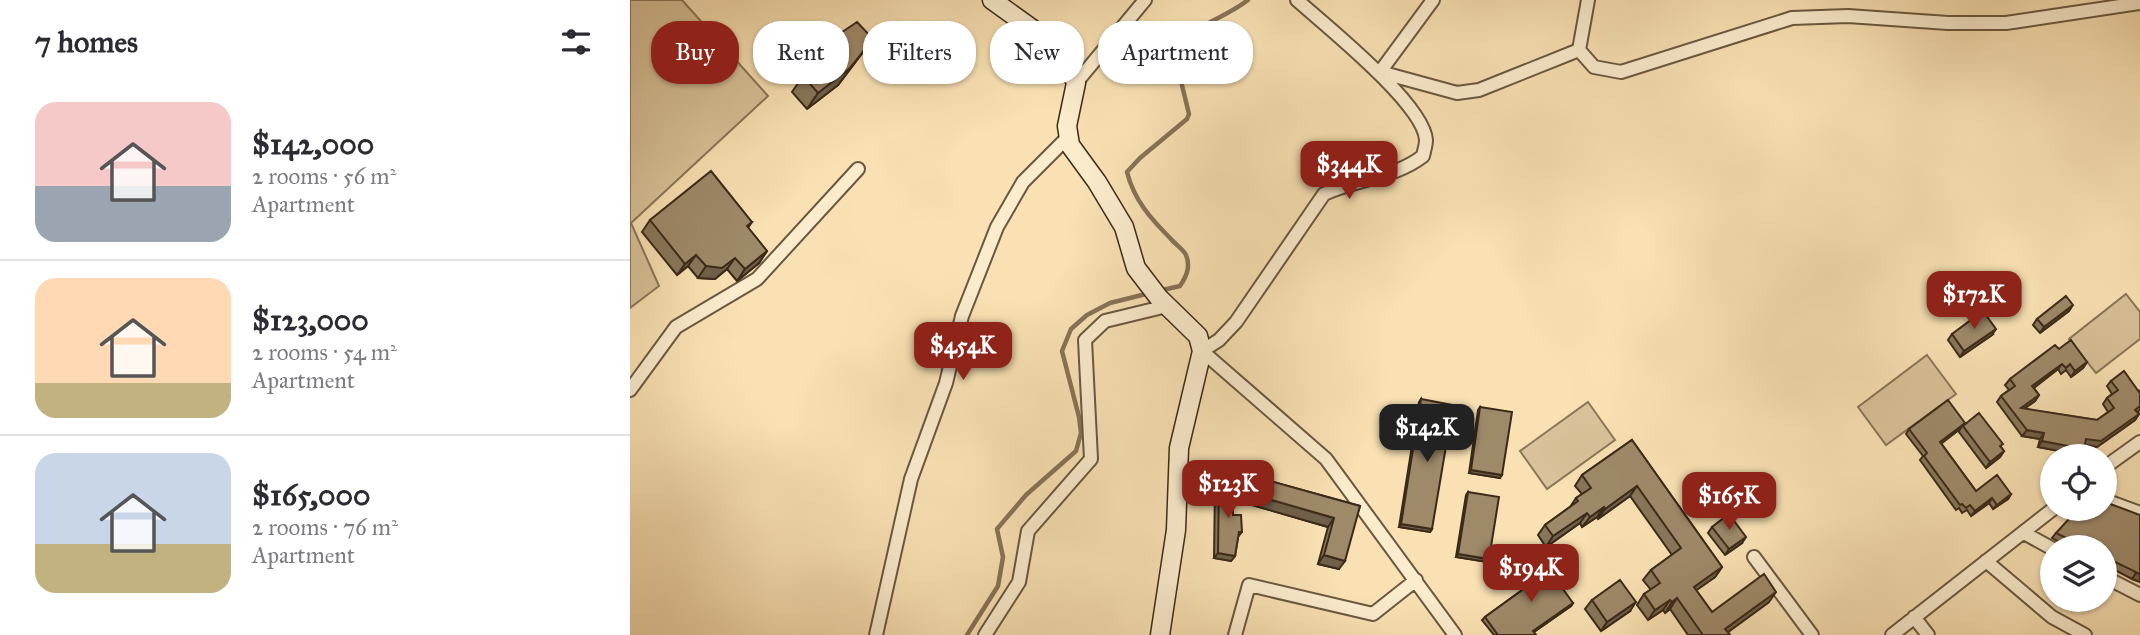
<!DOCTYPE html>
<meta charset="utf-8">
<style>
:root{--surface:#fff;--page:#f2f2f3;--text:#2b2b33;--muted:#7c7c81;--line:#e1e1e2;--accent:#8f2418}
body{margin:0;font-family:"IM FELL Great Primer",serif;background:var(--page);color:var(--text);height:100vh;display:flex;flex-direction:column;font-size:26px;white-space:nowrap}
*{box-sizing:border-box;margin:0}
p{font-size:23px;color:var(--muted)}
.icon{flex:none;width:38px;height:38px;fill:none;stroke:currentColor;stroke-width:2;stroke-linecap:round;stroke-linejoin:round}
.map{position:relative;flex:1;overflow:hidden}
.details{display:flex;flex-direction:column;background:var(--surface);width:630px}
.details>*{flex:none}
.banner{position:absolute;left:21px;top:21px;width:665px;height:63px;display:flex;gap:14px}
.buttons{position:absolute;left:1410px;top:444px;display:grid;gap:14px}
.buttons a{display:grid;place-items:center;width:77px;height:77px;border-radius:50%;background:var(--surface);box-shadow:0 2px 5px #0004;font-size:35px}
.price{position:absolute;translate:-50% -60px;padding:0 16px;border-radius:14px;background:var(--accent);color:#fff;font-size:23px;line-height:46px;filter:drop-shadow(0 2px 4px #0008)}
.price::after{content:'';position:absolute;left:50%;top:42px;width:21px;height:16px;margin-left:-10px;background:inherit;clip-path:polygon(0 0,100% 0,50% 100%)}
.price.selected{background:#222;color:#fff}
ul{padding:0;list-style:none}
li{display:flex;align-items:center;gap:21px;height:175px;padding:0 35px}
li+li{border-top:2px solid var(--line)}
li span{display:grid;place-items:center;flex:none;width:196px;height:140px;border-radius:21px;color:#555}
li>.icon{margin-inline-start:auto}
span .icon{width:84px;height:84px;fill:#fffc;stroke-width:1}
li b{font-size:30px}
h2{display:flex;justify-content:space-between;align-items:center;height:84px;padding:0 35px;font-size:30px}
.chip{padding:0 24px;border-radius:28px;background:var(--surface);box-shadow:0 2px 5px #0004;font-size:24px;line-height:63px}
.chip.selected{background:var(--accent);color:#fff}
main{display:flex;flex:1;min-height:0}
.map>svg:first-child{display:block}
.garden{fill:#d9c299;stroke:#8a7659;stroke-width:2}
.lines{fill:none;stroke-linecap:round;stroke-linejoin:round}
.stream{stroke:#867356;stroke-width:4.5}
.minor-casing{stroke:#6a5840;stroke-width:16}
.secondary-casing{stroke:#3b2a19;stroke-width:21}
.minor{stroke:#fbecce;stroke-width:12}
.secondary{stroke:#fbecce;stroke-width:18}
.wall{fill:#88765a;stroke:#3b2a19;stroke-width:2}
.shaded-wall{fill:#6f604a;stroke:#3b2a19;stroke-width:2}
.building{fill:#9e8969;stroke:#3b2a19;stroke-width:2}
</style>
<main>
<section class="details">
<h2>7 homes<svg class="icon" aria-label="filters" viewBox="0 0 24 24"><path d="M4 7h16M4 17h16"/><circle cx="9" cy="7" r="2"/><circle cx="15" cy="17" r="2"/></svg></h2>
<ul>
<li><span style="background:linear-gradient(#f6c9c9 60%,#9aa5b1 0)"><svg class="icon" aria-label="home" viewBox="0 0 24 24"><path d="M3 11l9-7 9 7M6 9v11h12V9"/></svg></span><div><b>$142,000</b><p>2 rooms · 56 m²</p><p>Apartment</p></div></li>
<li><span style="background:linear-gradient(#ffd9b3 75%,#c2b280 0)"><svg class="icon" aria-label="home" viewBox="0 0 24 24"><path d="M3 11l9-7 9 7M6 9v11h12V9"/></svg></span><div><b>$123,000</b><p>2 rooms · 54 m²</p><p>Apartment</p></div></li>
<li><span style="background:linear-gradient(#c9d6e8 65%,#c2b280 0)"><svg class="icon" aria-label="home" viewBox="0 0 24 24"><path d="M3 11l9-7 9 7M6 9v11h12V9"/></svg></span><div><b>$165,000</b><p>2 rooms · 76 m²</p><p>Apartment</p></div></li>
</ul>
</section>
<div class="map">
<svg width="1510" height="635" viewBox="0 0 1510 635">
<rect width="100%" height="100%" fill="#f9e1b3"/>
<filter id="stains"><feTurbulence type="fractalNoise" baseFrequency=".00286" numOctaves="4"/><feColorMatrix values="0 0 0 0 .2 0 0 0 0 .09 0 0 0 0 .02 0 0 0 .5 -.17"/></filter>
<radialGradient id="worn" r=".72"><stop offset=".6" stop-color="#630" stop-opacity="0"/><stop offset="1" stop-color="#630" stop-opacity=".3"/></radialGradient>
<!-- garden -->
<path class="garden" d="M 0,0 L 52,0 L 138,96 L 1,223 L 29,286 L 0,308 Z
M 1496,294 L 1510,312 L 1510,339 L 1466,373 L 1439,339 Z
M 1297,355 L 1326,394 L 1256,445 L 1228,407 Z
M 958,402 L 985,440 L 917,489 L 890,451 Z"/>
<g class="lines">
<!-- stream -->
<path class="stream" d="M 528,291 L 550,286 C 556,277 561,267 556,255 C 554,250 545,244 541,239 C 521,219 504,200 497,172 L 510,158 L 557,119 L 559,114 L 550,77 L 541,57 L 543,47 C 564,26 595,18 618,0
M 337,635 L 368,586 L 373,557 L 367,529 L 396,495 L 446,451 L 451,433 L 449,417 L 432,351 L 441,329 L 457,315 L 480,303 L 520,293"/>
<defs>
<path id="minor" d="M 667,0 C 695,25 794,104 796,140 C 796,145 794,151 793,156 C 765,178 726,179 694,194 L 606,322 L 589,340 L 572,351 L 696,459 L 825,635
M 949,50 L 964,67 L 991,72 L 1162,18 L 1218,16 L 1318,23 L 1376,23 L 1510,3
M 949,50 L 958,0
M 750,72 L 827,93 L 849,90 L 949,50
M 750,72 L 803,0
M 446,83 L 515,0
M 0,390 L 46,327 L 127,279 L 228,169
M 1475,467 L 1510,442
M 1475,500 L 1510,513
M 1394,533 L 1423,549
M 1124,557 L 1182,635
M 1356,561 L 1422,617 L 1455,635
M 1475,577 L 1510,595
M 1284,617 L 1298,635
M 246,635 L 281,479 L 316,383 L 332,316 L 367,227 L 393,182 L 439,136
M 355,635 L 389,582 L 398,531 L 461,459 L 455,340 L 475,321 L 537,306
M 605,635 L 619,585 L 743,614 L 786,580
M 1262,635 L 1423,509"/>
<path id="secondary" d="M 362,0 L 415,38 L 440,69 L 446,83 L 437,126 L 440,145 L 467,182 L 494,227 L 506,268 L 529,298 L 568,336 L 572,351 L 549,448 L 546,530 L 530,635"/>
</defs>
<!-- minor casing -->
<use href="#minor" class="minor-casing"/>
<!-- secondary casing -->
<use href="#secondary" class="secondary-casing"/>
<!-- minor -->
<use href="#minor" class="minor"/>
<!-- secondary -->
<use href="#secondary" class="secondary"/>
</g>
<!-- wall -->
<path class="wall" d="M 243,39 L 208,85 L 177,109 L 162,92 L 196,43 Z
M 20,220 L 122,222 L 118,228 L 137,251 L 129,263 L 107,281 L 97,269 L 85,279 L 68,278 L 58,266 L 47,275 L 12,232 Z
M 1439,311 L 1410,333 L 1403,325 L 1407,319 Z
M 1322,334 L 1362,335 L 1330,357 L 1318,340 Z
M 1429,349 L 1457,362 L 1453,368 L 1441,377 L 1436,370 L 1431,374 L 1428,369 L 1404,388 L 1409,395 L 1405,401 L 1394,409 L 1467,420 L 1478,412 L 1473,404 L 1477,398 L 1482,394 L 1477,386 L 1481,381 L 1510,391 L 1510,410 L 1507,412 L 1509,414 L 1505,420 L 1467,447 L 1455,445 L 1450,455 L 1408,447 L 1410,439 L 1392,436 L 1367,402 L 1371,396 L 1379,390 L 1375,385 L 1380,379 Z
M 791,399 L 802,529 L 800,532 L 769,527 L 789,402 Z
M 850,407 L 870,478 L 839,473 L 848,410 Z
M 1335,423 L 1371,447 L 1374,451 L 1370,457 L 1356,468 L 1329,432 L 1330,429 L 1311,443 L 1346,491 L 1381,494 L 1378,499 L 1363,509 L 1359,503 L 1341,516 L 1337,510 L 1332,513 L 1329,508 L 1326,510 L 1290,460 L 1293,456 L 1276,434 L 1279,429 Z
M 1002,440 L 1092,567 L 1085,577 L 1066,590 L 1082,612 L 1139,602 L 1098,632 L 1100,635 L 1058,635 L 1040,609 L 1035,613 L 1033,610 L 1018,620 L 1007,605 L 1014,594 L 1021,590 L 1013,580 L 1021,570 L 1042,555 L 1000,496 L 968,519 L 967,517 L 952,527 L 950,523 L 916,547 L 908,535 L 915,525 L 940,507 L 946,498 L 952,494 L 945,486 L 952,475 Z
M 589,479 L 603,515 L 612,532 L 608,537 L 605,556 L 601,561 L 584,558 L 585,484 Z
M 633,479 L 730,506 L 709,569 L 688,564 L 698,527 L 622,505 L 627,487 Z
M 838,492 L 859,559 L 857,562 L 826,557 L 836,495 Z
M 1475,509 L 1510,582 L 1502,579 L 1475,565 L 1475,548 L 1440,548 L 1422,538 L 1426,533 Z
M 1082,527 L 1112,543 L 1095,555 L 1078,533 Z
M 887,578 L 943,603 L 941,606 L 904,632 L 906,635 L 864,635 L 852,620 L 855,617 L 892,590 L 885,581 Z
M 962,600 L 1000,611 L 971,631 L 955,609 Z"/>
<!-- shaded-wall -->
<path class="shaded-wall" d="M 243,39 L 208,85 L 177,109 L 188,93 Z
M 137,251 L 129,263 L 107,281 L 115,269 Z
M 66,255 L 58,266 L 47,275 L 55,264 Z
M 105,258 L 97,269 L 85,279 L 68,278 L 76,266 Z
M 1443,305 L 1439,311 L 1410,333 L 1414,327 Z
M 1366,329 L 1362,335 L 1330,357 L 1334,351 Z
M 1457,362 L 1453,368 L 1441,377 L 1445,371 Z
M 1432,364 L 1428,369 L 1398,392 L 1402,386 Z
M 1409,395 L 1405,401 L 1386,414 L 1391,408 Z
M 1509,414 L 1505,420 L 1467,447 L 1452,444 L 1456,439 Z
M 1335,423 L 1330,429 L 1307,447 L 1310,442 Z
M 1397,430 L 1414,433 L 1410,439 L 1392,436 Z
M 1412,441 L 1454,449 L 1450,455 L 1408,447 Z
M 1374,451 L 1370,457 L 1356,468 L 1360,462 Z
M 841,470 L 872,475 L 870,478 L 839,473 Z
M 1007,486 L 1000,496 L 968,519 L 975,509 Z
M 1381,494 L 1378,499 L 1363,509 L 1367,505 Z
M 628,496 L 704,518 L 698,527 L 622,505 Z
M 1362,498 L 1359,503 L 1341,516 L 1345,511 Z
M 974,507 L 967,517 L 952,527 L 960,517 Z
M 957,513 L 950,523 L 916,547 L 923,536 Z
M 771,524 L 802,529 L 800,532 L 769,527 Z
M 1116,537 L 1112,543 L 1095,555 L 1099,549 Z
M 588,553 L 605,556 L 601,561 L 584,558 Z
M 828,554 L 859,559 L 857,562 L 826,557 Z
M 694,555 L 715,561 L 709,569 L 688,564 Z
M 1092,567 L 1085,577 L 1057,597 L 1064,587 Z
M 1506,573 L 1510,574 L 1510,582 L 1502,579 Z
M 1146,592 L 1139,602 L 1094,635 L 1095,629 Z
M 1047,598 L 1040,609 L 1035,613 L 1042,602 Z
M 1040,600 L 1033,610 L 1018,620 L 1025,610 Z
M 1006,602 L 1000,611 L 971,631 L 977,622 Z
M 943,603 L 941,606 L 901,634 L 903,631 Z"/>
<!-- building -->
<path class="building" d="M 227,22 L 243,39 L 219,69 L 188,93 L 173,76 L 196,43 Z
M 81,171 L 122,222 L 117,226 L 137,251 L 115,269 L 105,258 L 92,268 L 76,266 L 66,255 L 55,264 L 20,220 Z
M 1436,296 L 1443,305 L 1414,327 L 1407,319 Z
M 1353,311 L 1366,329 L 1334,351 L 1322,334 Z
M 1441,340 L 1457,362 L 1445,371 L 1440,364 L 1436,368 L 1432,364 L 1402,386 L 1409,395 L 1391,408 L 1467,420 L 1484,408 L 1477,398 L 1488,390 L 1481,381 L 1494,371 L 1509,392 L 1510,391 L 1510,406 L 1505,410 L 1509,414 L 1471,441 L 1456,439 L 1454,449 L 1412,441 L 1414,433 L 1397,430 L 1371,396 L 1385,386 L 1380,379 L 1425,345 L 1429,349 Z
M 791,399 L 823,405 L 802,529 L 771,524 Z
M 1318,400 L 1335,423 L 1310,442 L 1346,491 L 1367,475 L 1381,494 L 1367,505 L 1362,498 L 1345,511 L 1340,505 L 1336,508 L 1332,504 L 1330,505 L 1294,456 L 1297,453 L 1279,429 Z
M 850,407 L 882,412 L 872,475 L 841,470 Z
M 1349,413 L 1373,444 L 1370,446 L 1374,451 L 1360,462 L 1333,426 Z
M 1002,440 L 1092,567 L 1064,587 L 1082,612 L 1134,574 L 1146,592 L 1095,629 L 1100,635 L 1073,635 L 1047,598 L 1042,602 L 1040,600 L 1025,610 L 1014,594 L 1030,583 L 1021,570 L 1051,548 L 1007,486 L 975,509 L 974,507 L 960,517 L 957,513 L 923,536 L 915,525 L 948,501 L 946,498 L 961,488 L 952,475 Z
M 589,479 L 603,479 L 603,515 L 611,515 L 612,532 L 609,532 L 605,556 L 588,553 Z
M 633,479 L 730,506 L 715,561 L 694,555 L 704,518 L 628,496 Z
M 838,492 L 869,497 L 859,559 L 828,554 Z
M 1475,502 L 1510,515 L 1510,574 L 1475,557 L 1475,548 L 1456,548 L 1426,533 L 1448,509 L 1475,509 Z
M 1099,514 L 1116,537 L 1099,549 L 1082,527 Z
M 912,560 L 943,603 L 903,631 L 906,635 L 868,635 L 855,617 L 895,588 L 887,578 Z
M 990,580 L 1006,602 L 977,622 L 962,600 Z"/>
<rect width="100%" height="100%" filter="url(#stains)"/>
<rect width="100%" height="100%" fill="url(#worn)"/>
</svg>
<div class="buttons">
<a><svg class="icon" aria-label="locate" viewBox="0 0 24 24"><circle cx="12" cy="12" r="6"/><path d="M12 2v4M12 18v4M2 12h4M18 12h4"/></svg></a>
<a><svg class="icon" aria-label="layers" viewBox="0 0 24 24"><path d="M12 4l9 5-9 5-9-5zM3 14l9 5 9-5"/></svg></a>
</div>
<b class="price" style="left:719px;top:201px">$344K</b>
<b class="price" style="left:1344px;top:331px">$172K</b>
<b class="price" style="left:333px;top:382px">$454K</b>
<b class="price selected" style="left:797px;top:464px">$142K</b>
<b class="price" style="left:598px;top:520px">$123K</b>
<b class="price" style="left:1099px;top:532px">$165K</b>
<b class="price" style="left:901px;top:604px">$194K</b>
<div class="banner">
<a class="chip selected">Buy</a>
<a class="chip">Rent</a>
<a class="chip">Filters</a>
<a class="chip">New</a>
<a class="chip">Apartment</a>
</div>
</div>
</main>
